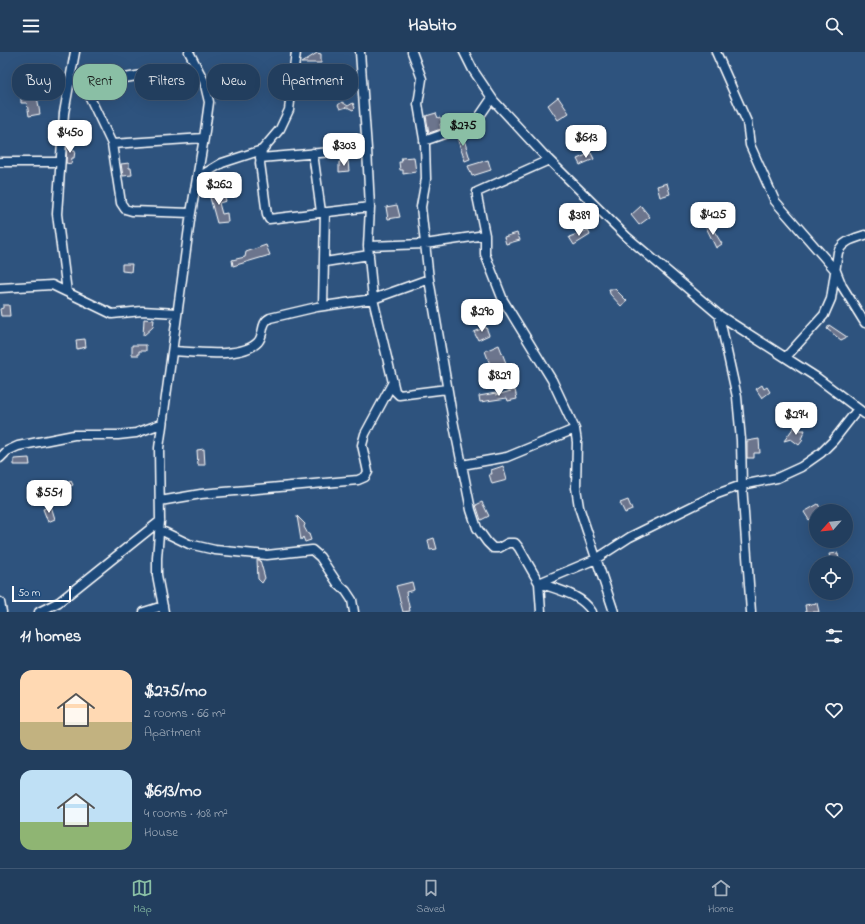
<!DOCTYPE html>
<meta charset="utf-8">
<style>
:root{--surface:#223e5e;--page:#2a4564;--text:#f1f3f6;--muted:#a2aebc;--line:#3f5773;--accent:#8abfa5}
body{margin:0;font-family:"Indie Flower",sans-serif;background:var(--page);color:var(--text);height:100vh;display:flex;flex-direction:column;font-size:15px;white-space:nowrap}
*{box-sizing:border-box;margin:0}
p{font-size:13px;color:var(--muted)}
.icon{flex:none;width:22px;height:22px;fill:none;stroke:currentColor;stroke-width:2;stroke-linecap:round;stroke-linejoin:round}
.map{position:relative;height:560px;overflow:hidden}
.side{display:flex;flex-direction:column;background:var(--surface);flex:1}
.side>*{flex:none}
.banner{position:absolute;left:12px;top:12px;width:400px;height:36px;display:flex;gap:8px}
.needle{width:26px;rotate:243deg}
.tools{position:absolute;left:809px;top:452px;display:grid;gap:8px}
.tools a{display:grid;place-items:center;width:44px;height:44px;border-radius:50%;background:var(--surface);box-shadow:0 4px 16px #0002,0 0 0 1px var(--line);font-size:20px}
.scale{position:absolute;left:12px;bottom:10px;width:59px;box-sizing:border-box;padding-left:4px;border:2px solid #fff;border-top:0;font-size:11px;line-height:14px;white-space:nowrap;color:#fff;-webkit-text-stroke:3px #1f4a7a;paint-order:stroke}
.price{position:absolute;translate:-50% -34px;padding:0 9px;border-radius:8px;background:#fff;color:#222;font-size:13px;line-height:26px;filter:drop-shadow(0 1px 2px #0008)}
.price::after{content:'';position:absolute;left:50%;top:24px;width:12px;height:9px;margin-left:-6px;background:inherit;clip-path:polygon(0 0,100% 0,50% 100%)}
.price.selected{background:var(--accent);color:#111}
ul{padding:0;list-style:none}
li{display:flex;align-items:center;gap:12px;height:100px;padding:0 20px}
li span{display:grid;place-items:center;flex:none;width:112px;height:80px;border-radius:12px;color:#555}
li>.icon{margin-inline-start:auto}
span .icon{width:48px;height:48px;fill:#fffc;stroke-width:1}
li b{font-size:17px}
h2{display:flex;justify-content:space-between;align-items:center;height:48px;padding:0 20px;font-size:17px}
.pill{padding:0 14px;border-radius:16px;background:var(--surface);box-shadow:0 4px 16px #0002,0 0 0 1px var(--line);font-size:14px;line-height:36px}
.pill.selected{background:var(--accent);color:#111}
header{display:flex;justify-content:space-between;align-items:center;height:52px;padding:0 20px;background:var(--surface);font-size:18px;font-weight:800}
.dock{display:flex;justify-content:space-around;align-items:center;height:56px;border-top:1px solid var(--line);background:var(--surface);font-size:11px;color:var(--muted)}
.dock a{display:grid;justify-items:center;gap:2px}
.dock .selected{color:var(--accent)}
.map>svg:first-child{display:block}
.building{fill:#6c758d;stroke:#fff}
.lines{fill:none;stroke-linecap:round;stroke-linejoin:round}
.minor-casing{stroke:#fff;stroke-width:11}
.minor{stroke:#1f4a7a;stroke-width:8}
</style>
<header><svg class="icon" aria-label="menu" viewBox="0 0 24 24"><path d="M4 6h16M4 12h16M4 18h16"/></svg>Habito<svg class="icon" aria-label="search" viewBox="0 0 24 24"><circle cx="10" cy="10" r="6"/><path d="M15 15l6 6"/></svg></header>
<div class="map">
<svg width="865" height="560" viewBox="0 0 865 560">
<rect width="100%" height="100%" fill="#2e537e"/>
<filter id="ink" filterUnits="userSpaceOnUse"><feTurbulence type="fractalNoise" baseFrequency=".025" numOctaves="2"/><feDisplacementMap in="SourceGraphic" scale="8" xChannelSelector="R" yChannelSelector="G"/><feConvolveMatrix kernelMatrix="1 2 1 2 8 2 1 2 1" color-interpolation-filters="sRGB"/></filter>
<g filter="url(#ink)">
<!-- building -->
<path class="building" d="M 317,1 L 321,2 L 321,11 L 301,11 Z
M 158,35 L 175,36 L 174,45 L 158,45 Z
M 37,44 L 40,62 L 29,64 L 27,51 L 21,51 L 21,46 Z
M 558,45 L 569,61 L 558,68 L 548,53 Z
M 342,50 L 348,54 L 353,51 L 355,56 L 353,58 L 347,55 L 340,57 L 338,53 Z
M 436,61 L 438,66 L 440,65 L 442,71 L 440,72 L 441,77 L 429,81 L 426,64 Z
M 462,81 L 470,107 L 465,109 L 458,89 L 459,82 Z
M 67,93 L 72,93 L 72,99 L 75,99 L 74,106 L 72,106 L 71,112 L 66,111 Z
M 591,101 L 594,107 L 580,113 L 577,107 Z
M 414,105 L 416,120 L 403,122 L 403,118 L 400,118 L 399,110 L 402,110 L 401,106 Z
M 488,108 L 491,118 L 472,124 L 468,114 Z
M 348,109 L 349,119 L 339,120 L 339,110 Z
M 129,111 L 129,116 L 131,116 L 132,123 L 123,124 L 121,112 Z
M 667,131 L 670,142 L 660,145 L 657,134 Z
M 223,138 L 226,149 L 219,151 L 222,162 L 227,161 L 228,170 L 217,171 L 209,142 Z
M 397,153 L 400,165 L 388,167 L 386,155 Z
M 641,154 L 650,165 L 639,173 L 631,163 Z
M 709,171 L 722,192 L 716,196 L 705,173 Z
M 588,178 L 590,183 L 574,193 L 569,185 Z
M 517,181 L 520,188 L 506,192 L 504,185 Z
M 266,193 L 270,203 L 233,214 L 232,208 L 245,205 L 246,200 Z
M 122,212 L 132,212 L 131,220 L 122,219 Z
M 609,237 L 615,237 L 627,249 L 621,254 L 610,242 Z
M 3,253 L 9,253 L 10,264 L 1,264 L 0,257 L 3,256 Z
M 144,267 L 154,268 L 153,275 L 143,284 Z
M 829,273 L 847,285 L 841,288 L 827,277 Z
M 486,275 L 489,283 L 478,288 L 474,280 Z
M 85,287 L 86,295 L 77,297 L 76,288 Z
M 132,293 L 146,293 L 146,299 L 139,299 L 139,303 L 132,303 Z
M 499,293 L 506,311 L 499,314 L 504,329 L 497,331 L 485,299 Z
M 762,333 L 764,337 L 767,335 L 770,340 L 762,346 L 756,337 Z
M 515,338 L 517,347 L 508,349 L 507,346 L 480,350 L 479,344 L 496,341 L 496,343 Z
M 794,375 L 799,378 L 805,378 L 801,387 L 803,388 L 799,393 L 791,387 L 784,389 Z
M 759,387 L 760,401 L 754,401 L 754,406 L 747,406 L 747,389 Z
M 204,397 L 205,413 L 198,413 L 197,398 Z
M 29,406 L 30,413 L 14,413 L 14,407 Z
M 503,414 L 507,428 L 492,432 L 489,422 L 492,422 L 491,418 Z
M 71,429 L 73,433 L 56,442 L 53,437 Z
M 628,448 L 632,458 L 625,461 L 620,451 Z
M 482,450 L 489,464 L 481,468 L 476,453 Z
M 818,452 L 822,459 L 816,459 L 816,473 L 812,466 L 809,468 L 804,460 Z
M 51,454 L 55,467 L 48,470 L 43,457 Z
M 297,464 L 305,472 L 304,475 L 308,482 L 309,482 L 311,488 L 305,490 L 303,485 L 301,488 Z
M 434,486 L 437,497 L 430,498 L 428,488 Z
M 838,501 L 839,510 L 831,511 L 829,502 Z
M 257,508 L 260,508 L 265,526 L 262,531 L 258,527 Z
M 412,530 L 414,538 L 406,540 L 410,559 L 403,560 L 396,534 Z
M 817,551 L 819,560 L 806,560 L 805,553 Z"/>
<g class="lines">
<defs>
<path id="minor" d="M 360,0 L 367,97 L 370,155 L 368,194 L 373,247 L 395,339 L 399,343 L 447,337
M 412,0 L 422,27 L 418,52 L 425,93 L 426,127 L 421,155 L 429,227 L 452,363 L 471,458 L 477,476 L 487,490 L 493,496 L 499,496 L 508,491 L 515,491 L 519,496 L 539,531 L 541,560
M 464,0 L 473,18 L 494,49 L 543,102 L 627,185 L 719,263 L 816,325 L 865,362
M 716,0 L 747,70 L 750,93 L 775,149 L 836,219 L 842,234 L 865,271
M 70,29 L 108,29 L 159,20 L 198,17
M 82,29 L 112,92 L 121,151 L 125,157 L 132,159 L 191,161
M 424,89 L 472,72 L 477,68 L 492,46
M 112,92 L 204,86
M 262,98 L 260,111 L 267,163 L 269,167 L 370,155
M 313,101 L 321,160
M 260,106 L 367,97
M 549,108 L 477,140 L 477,144 L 485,183 L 485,202 L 503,248 L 552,328 L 575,377 L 577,390 L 576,436 L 579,455 L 614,560
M 0,110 L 60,110
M 197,126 L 222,111 L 262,98 L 280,77 L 289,58 L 296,0
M 368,194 L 425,192 L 485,183
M 325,210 L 369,203
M 0,236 L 52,233 L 112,262 L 142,259 L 177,261
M 67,240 L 57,162 L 64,61 L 75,0
M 323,254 L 325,160
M 719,263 L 737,345 L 741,388 L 742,433 L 751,560
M 173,299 C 194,300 242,307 258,290 C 265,282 260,271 270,266 L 317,255 L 373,247 L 429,227
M 786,305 L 824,263 L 831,247 L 838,200 C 843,189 853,187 865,183
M 0,406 L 7,399 L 18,394 L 74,383 L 118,383 L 136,381 L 161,372
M 462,413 L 507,405 L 575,377
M 160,449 L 201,442 L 358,428 L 365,425 L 368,420 L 362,393 L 365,382 L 393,330
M 160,478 L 189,492 L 215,498 L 267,503 L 312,498 L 320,505 L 338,532 L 346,539 L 352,548 L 354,560
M 539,531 L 596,507 L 630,485 L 717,442 L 742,433 L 777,426 L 801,415 L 821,401 L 833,389 L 858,357
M 539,531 C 558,538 581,542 592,560
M 0,550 L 2,560
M 39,560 L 59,550 L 160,469
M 144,560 L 163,554
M 164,560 L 157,523 L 157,506 L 160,469 L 159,396 L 191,161 L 204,86 L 209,50 L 204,29 L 189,0"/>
</defs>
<!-- minor casing -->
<use href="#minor" class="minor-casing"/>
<!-- minor -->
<use href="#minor" class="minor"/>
</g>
</g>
</svg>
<div class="tools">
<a><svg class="needle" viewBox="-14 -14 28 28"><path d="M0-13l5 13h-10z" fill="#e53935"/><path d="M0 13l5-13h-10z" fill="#a2aebc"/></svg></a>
<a><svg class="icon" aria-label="locate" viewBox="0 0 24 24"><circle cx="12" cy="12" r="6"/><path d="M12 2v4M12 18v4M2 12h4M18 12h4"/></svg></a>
</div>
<div class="scale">50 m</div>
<b class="price selected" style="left:463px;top:95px">$275</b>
<b class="price" style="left:70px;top:102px">$450</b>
<b class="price" style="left:586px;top:107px">$613</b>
<b class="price" style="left:344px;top:115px">$303</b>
<b class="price" style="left:219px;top:154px">$262</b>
<b class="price" style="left:713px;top:184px">$425</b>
<b class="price" style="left:579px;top:185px">$389</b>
<b class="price" style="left:482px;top:281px">$290</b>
<b class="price" style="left:499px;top:345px">$829</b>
<b class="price" style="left:796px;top:384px">$294</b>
<b class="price" style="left:49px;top:462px">$551</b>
<div class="banner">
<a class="pill">Buy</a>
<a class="pill selected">Rent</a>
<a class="pill">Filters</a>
<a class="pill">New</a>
<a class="pill">Apartment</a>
</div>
</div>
<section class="side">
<h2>11 homes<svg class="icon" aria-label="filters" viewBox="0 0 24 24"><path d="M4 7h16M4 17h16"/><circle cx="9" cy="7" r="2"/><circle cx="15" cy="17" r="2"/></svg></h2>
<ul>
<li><span style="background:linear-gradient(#ffd9b3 65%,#c2b280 0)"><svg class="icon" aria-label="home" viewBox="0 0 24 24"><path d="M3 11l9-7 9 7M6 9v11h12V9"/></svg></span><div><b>$275/mo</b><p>2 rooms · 66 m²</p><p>Apartment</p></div><svg class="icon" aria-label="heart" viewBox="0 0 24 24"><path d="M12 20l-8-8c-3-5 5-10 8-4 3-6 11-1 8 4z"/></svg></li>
<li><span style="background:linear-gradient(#bfe0f5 65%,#8fb573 0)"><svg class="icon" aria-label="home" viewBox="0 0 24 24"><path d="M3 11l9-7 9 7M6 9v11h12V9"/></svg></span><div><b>$613/mo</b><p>4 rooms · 108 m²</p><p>House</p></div><svg class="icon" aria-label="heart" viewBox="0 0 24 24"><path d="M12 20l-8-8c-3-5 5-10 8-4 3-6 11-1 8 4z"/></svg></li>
</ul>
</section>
<nav class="dock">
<a class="selected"><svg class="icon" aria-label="map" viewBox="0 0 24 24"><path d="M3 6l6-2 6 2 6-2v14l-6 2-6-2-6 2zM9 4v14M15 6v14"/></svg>Map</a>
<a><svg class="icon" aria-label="saved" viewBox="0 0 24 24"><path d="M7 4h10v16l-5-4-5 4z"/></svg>Saved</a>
<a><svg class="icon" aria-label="home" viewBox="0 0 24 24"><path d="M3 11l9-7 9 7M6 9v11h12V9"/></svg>Home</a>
</nav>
